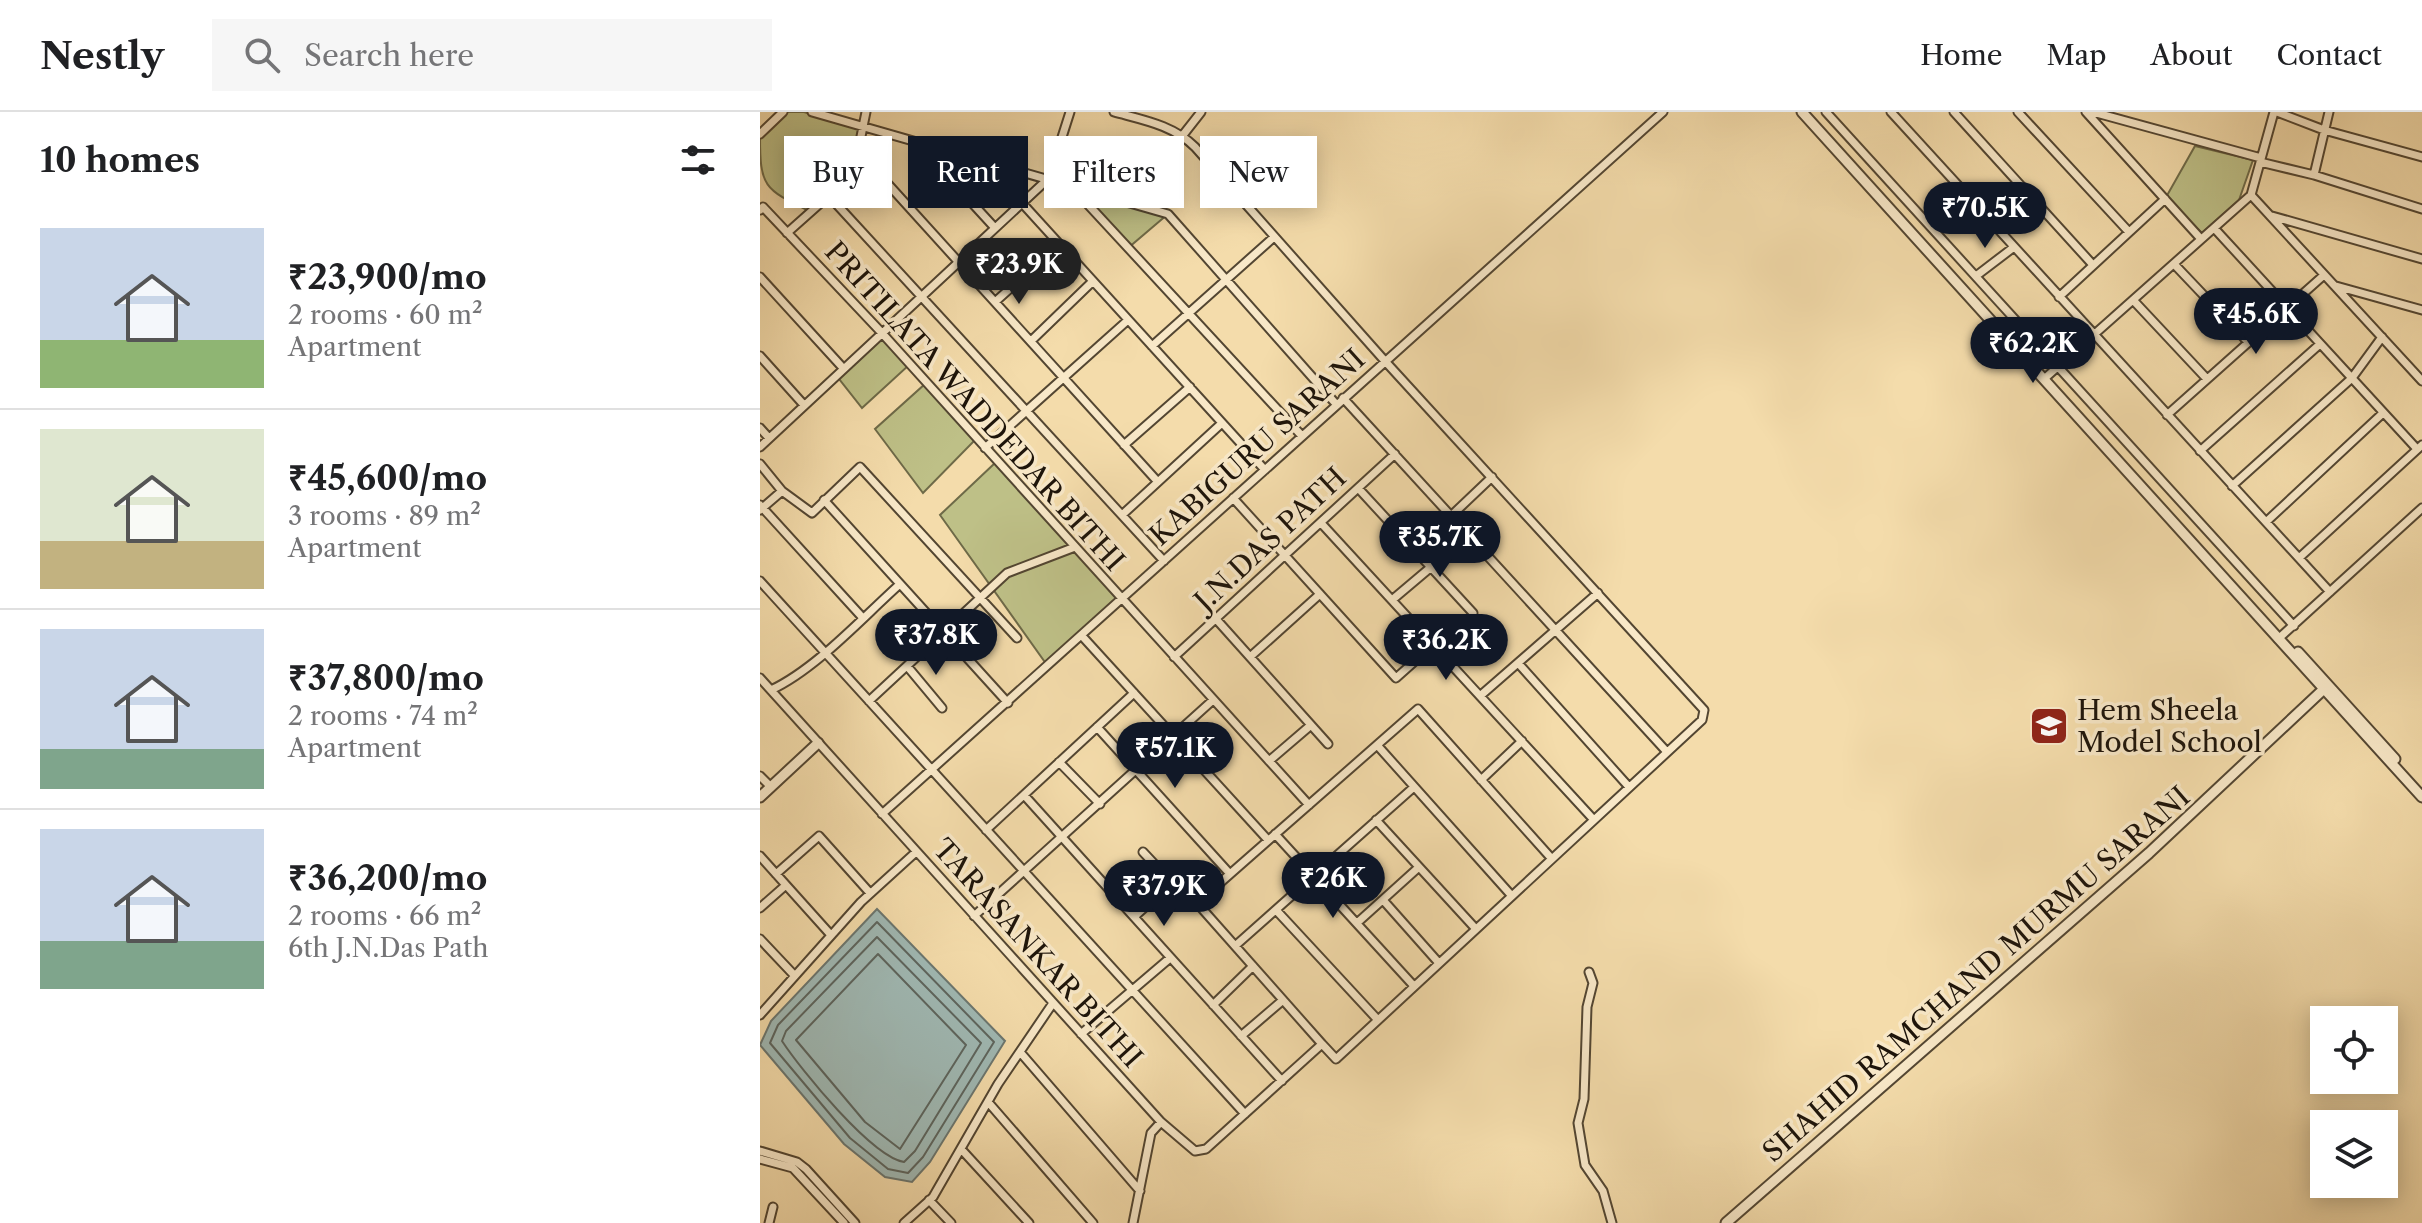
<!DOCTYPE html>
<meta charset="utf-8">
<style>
:root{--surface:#fff;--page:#f6f6f6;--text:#202124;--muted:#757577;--line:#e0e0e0;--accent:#111827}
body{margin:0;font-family:"Libre Caslon Text",serif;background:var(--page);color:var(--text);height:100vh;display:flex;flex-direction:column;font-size:30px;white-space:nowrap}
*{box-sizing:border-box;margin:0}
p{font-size:26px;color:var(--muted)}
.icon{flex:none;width:44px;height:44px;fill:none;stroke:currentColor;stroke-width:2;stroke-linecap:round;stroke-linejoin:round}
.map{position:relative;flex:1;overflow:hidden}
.sheet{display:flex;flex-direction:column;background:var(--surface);width:760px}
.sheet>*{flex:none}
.banner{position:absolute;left:24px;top:24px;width:760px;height:72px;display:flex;gap:16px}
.tools{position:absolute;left:1550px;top:894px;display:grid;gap:16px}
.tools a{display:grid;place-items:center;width:88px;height:88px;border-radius:0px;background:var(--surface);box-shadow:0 4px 20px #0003;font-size:40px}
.price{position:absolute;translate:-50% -68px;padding:0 18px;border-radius:28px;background:var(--accent);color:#fff;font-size:26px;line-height:52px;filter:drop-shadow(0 2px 4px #0008)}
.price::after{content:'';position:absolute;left:50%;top:48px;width:24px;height:18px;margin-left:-12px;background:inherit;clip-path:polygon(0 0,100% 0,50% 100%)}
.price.on{background:#222;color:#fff}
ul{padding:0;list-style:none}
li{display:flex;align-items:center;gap:24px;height:200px;padding:0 40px}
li+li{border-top:2px solid var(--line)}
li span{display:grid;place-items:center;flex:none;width:224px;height:160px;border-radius:0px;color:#555}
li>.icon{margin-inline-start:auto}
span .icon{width:96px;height:96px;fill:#fffc;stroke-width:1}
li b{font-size:34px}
h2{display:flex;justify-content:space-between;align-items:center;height:96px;padding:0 40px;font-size:34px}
.tag{padding:0 28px;border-radius:0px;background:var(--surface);box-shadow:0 4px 20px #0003;font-size:28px;line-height:72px}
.tag.on{background:var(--accent);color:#fff}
header{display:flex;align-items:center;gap:48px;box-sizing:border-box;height:112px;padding:0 40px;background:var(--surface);border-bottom:2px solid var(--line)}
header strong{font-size:38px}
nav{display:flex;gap:44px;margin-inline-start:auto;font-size:28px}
.search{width:560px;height:72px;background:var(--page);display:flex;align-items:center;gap:20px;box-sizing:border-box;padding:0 28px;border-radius:0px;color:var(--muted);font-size:30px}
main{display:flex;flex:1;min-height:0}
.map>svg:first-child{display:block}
.green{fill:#bec087;stroke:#6e6a48;stroke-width:2}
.water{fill:#a0b9b4;stroke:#6c7770;stroke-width:2}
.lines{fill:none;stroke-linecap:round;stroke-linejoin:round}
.shore{stroke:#5e665f;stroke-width:2}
.minor-casing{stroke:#534632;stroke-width:11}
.tertiary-casing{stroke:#534632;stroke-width:13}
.minor{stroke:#f8e8c8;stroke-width:7}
.tertiary{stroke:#f8e8c8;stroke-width:9}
.labels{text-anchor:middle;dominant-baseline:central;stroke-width:7;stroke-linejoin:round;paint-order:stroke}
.street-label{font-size:28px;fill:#1d140a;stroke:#f8e8c8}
.poi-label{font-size:28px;fill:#1d140a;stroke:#f8e8c8;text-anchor:start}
</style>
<header>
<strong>Nestly</strong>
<div class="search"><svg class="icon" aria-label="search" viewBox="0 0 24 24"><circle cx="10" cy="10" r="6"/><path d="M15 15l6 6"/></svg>Search here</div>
<nav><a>Home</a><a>Map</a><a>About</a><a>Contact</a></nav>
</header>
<main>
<section class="sheet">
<h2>10 homes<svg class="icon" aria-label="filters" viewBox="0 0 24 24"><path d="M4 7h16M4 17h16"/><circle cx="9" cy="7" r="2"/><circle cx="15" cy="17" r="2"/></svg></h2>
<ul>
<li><span style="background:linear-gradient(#c9d6e8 70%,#8fb573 0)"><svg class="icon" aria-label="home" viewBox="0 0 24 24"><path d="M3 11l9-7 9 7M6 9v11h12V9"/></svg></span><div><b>₹23,900/mo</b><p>2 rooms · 60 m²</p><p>Apartment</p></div></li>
<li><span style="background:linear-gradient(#dfe7d0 70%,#c2b280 0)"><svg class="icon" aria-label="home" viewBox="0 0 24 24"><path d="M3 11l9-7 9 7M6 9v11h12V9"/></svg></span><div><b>₹45,600/mo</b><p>3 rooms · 89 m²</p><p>Apartment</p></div></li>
<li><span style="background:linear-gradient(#c9d6e8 75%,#7fa58c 0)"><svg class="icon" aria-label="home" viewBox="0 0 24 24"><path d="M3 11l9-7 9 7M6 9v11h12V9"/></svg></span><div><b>₹37,800/mo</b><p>2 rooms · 74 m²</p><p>Apartment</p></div></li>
<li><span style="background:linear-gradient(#c9d6e8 70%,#7fa58c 0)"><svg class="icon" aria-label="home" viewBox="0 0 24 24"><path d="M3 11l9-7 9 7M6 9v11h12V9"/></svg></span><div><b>₹36,200/mo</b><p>2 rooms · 66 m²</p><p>6th J.N.Das Path</p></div></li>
</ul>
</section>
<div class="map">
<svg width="1662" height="1111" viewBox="0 0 1662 1111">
<rect width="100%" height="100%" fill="#f4dcab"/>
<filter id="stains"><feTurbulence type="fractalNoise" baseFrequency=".0025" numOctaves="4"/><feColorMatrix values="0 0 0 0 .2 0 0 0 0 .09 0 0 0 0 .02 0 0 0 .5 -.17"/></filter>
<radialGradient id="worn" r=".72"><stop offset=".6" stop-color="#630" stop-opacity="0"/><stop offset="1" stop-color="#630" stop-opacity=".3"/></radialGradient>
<!-- green -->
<path class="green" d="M 26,0 L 44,0 L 102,17 L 97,58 L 49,99 C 4,77 0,75 0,24 Z
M 1435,34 L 1493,48 L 1479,88 L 1442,121 L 1405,87 Z
M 174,41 L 256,65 L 224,95 Z
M 317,77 L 408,102 L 368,136 Z
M 120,222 L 149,253 L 102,296 L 76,263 Z
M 165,272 L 216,327 L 163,381 L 115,317 Z
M 235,351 L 362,488 L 287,553 L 180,403 Z"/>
<!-- water -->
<path class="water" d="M 117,797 L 245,929 L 170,1050 L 152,1070 L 125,1065 L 84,1032 L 0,933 L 11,909 Z"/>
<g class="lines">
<!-- shore -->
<path class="shore" d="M 117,810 L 234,930 L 163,1045 L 148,1061 L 128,1057 L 90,1026 L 10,931 L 18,913 Z
M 117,825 L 221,931 L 155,1039 L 144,1050 C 112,1045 41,958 22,929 L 26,919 Z
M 118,842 L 206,933 L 140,1037 L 105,1010 L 36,928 Z"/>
<defs>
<path id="minor" d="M 52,0 L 408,102 L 576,292
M 354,0 C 383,8 413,13 435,35 L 624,248 L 944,598 L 942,608 L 576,947 L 562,932
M 1066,0 L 1534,514
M 1131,0 L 1570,480
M 1194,0 L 1333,153
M 1258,0 L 1369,120
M 1326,0 L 1441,127
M 1333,0 L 1501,46
M 1517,0 L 1564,18 L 1662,45
M 0,22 L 23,0
M 423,23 L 441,0
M 158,32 L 235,116
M 98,39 L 398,370
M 1500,50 L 1554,63 L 1662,97
M 1554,63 L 1569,0
M 310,73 L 542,324
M 1491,83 L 1662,269
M 69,84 L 404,449
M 262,91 L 505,358
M 0,98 L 3,95 L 121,220 L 549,693
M 1512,104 L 1662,147
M 1454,116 L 1657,337
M 27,121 L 100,56 L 98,39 L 106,0
M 1414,152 L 1488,230
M 1216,164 L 1254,135
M 0,165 L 83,256
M 1576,174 L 1662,198
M 1299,185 L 1405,87
M 1373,188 L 1447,267
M 235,190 L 299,132
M 271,229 L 333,169
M 392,234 L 514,125
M 0,244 L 44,293
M 1284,267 L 1491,83 L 1514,0
M 583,286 L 907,640
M 1407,303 L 1564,163
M 0,316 L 9,326
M 364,333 L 430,275
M 0,335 L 289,66 L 310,0
M 225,336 L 368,208
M 1440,339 L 1560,232
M 0,352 L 22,379 L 52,401 L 100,355 L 257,526
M 1472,374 L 1592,266 L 1622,225
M 598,376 L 713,501
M 473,386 L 636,566 L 673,533
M 64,388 L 248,591
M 0,393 L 102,505
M 0,398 L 22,379
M 362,403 L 462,311
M 691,404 L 732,365
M 1506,410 L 1623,301
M 561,411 L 834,708
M 1539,446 L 1662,333
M 0,469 L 485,1002
M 632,488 L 709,423
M 456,507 L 568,632
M 322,524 L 508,728
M 1518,527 L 1662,396
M 414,545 L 635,342
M 490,545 L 560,482
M 758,551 L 869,675
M 147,554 L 182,596
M 0,566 L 401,1010 L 435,1039 L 446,1037 L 562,932 L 437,791 L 658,597 L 792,747
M 11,578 C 56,557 102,506 140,472
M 720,584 L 838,481
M 109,589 L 247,461 L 315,435
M 337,615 L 470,762
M 617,633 L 751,783
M 509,649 L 551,613
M 299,650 L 340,692
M 0,664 L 11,675
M 721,668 L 762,629
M 264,683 L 522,969
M 122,702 L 903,0
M 616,708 L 715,816
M 226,718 L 374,581
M 515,722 L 653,873
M 0,744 L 70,822
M 16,762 L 59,724 L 110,781
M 623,788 L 678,850
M 0,796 L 26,773
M 516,798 L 617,907
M 214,804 L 453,588
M 374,805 L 412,771 L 383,740
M 597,811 L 659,755
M 0,827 L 34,863
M 475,834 L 654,675
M 829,860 L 833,871 L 827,895 L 824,987 L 818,1011 L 825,1053 L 843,1079 L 852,1111
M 453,893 L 493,854
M 0,903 L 101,790 L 156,740
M 321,922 L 410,846
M 481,924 L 523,888
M 260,940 L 380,1079
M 228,990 L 333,1111
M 201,1037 L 269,1111
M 0,1039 L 37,1050 L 46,1057 L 95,1111
M 0,1047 L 33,1056 L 84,1111
M 169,1088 L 191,1111
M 9,1111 L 13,1095
M 144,1111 L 173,1085 L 238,972 L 293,891
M 373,1111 L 391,1021 L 401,1010"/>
<path id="tertiary" d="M 1042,0 L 1662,685
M 1538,540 L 1635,647
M 0,685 L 58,631
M 966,1111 L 1389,741 L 1566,575"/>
</defs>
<!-- minor casing -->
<use href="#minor" class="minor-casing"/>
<!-- tertiary casing -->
<use href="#tertiary" class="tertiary-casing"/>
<!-- minor -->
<use href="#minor" class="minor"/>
<!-- tertiary -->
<use href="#tertiary" class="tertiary"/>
</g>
<!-- icons -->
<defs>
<symbol id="school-square" viewBox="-11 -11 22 22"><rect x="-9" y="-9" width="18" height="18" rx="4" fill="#8f2418" stroke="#f8e8c8"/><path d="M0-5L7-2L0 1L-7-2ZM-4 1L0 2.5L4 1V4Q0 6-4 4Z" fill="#fff"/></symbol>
</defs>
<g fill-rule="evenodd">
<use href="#school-square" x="1267" y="592" width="44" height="44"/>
</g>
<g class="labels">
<!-- street labels -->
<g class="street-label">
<text transform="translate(215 294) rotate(48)">PRITILATA WADDEDAR BITHI</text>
<text transform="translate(497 335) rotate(-42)">KABIGURU SARANI</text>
<text transform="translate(510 427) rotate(-43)">J.N.DAS PATH</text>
<text transform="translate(278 841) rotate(48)">TARASANKAR BITHI</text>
<text transform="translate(1216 862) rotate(-41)">SHAHID RAMCHAND MURMU SARANI</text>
</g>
<!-- poi labels -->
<g class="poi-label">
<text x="1317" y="598">Hem Sheela<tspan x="1317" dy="32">Model School</tspan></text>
</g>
</g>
<rect width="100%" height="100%" filter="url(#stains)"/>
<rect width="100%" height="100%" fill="url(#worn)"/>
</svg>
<div class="tools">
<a><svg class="icon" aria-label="locate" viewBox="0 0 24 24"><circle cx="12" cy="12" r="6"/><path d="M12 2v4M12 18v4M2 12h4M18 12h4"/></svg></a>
<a><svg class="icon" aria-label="layers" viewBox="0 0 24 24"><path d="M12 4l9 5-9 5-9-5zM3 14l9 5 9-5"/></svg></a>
</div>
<b class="price" style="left:1225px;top:138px">₹70.5K</b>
<b class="price on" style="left:259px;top:194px">₹23.9K</b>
<b class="price" style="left:1496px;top:244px">₹45.6K</b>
<b class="price" style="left:1273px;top:273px">₹62.2K</b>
<b class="price" style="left:680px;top:467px">₹35.7K</b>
<b class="price" style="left:176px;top:565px">₹37.8K</b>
<b class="price" style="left:686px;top:570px">₹36.2K</b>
<b class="price" style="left:415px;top:678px">₹57.1K</b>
<b class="price" style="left:573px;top:808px">₹26K</b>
<b class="price" style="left:404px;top:816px">₹37.9K</b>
<div class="banner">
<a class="tag">Buy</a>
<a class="tag on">Rent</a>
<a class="tag">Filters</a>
<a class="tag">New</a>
</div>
</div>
</main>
